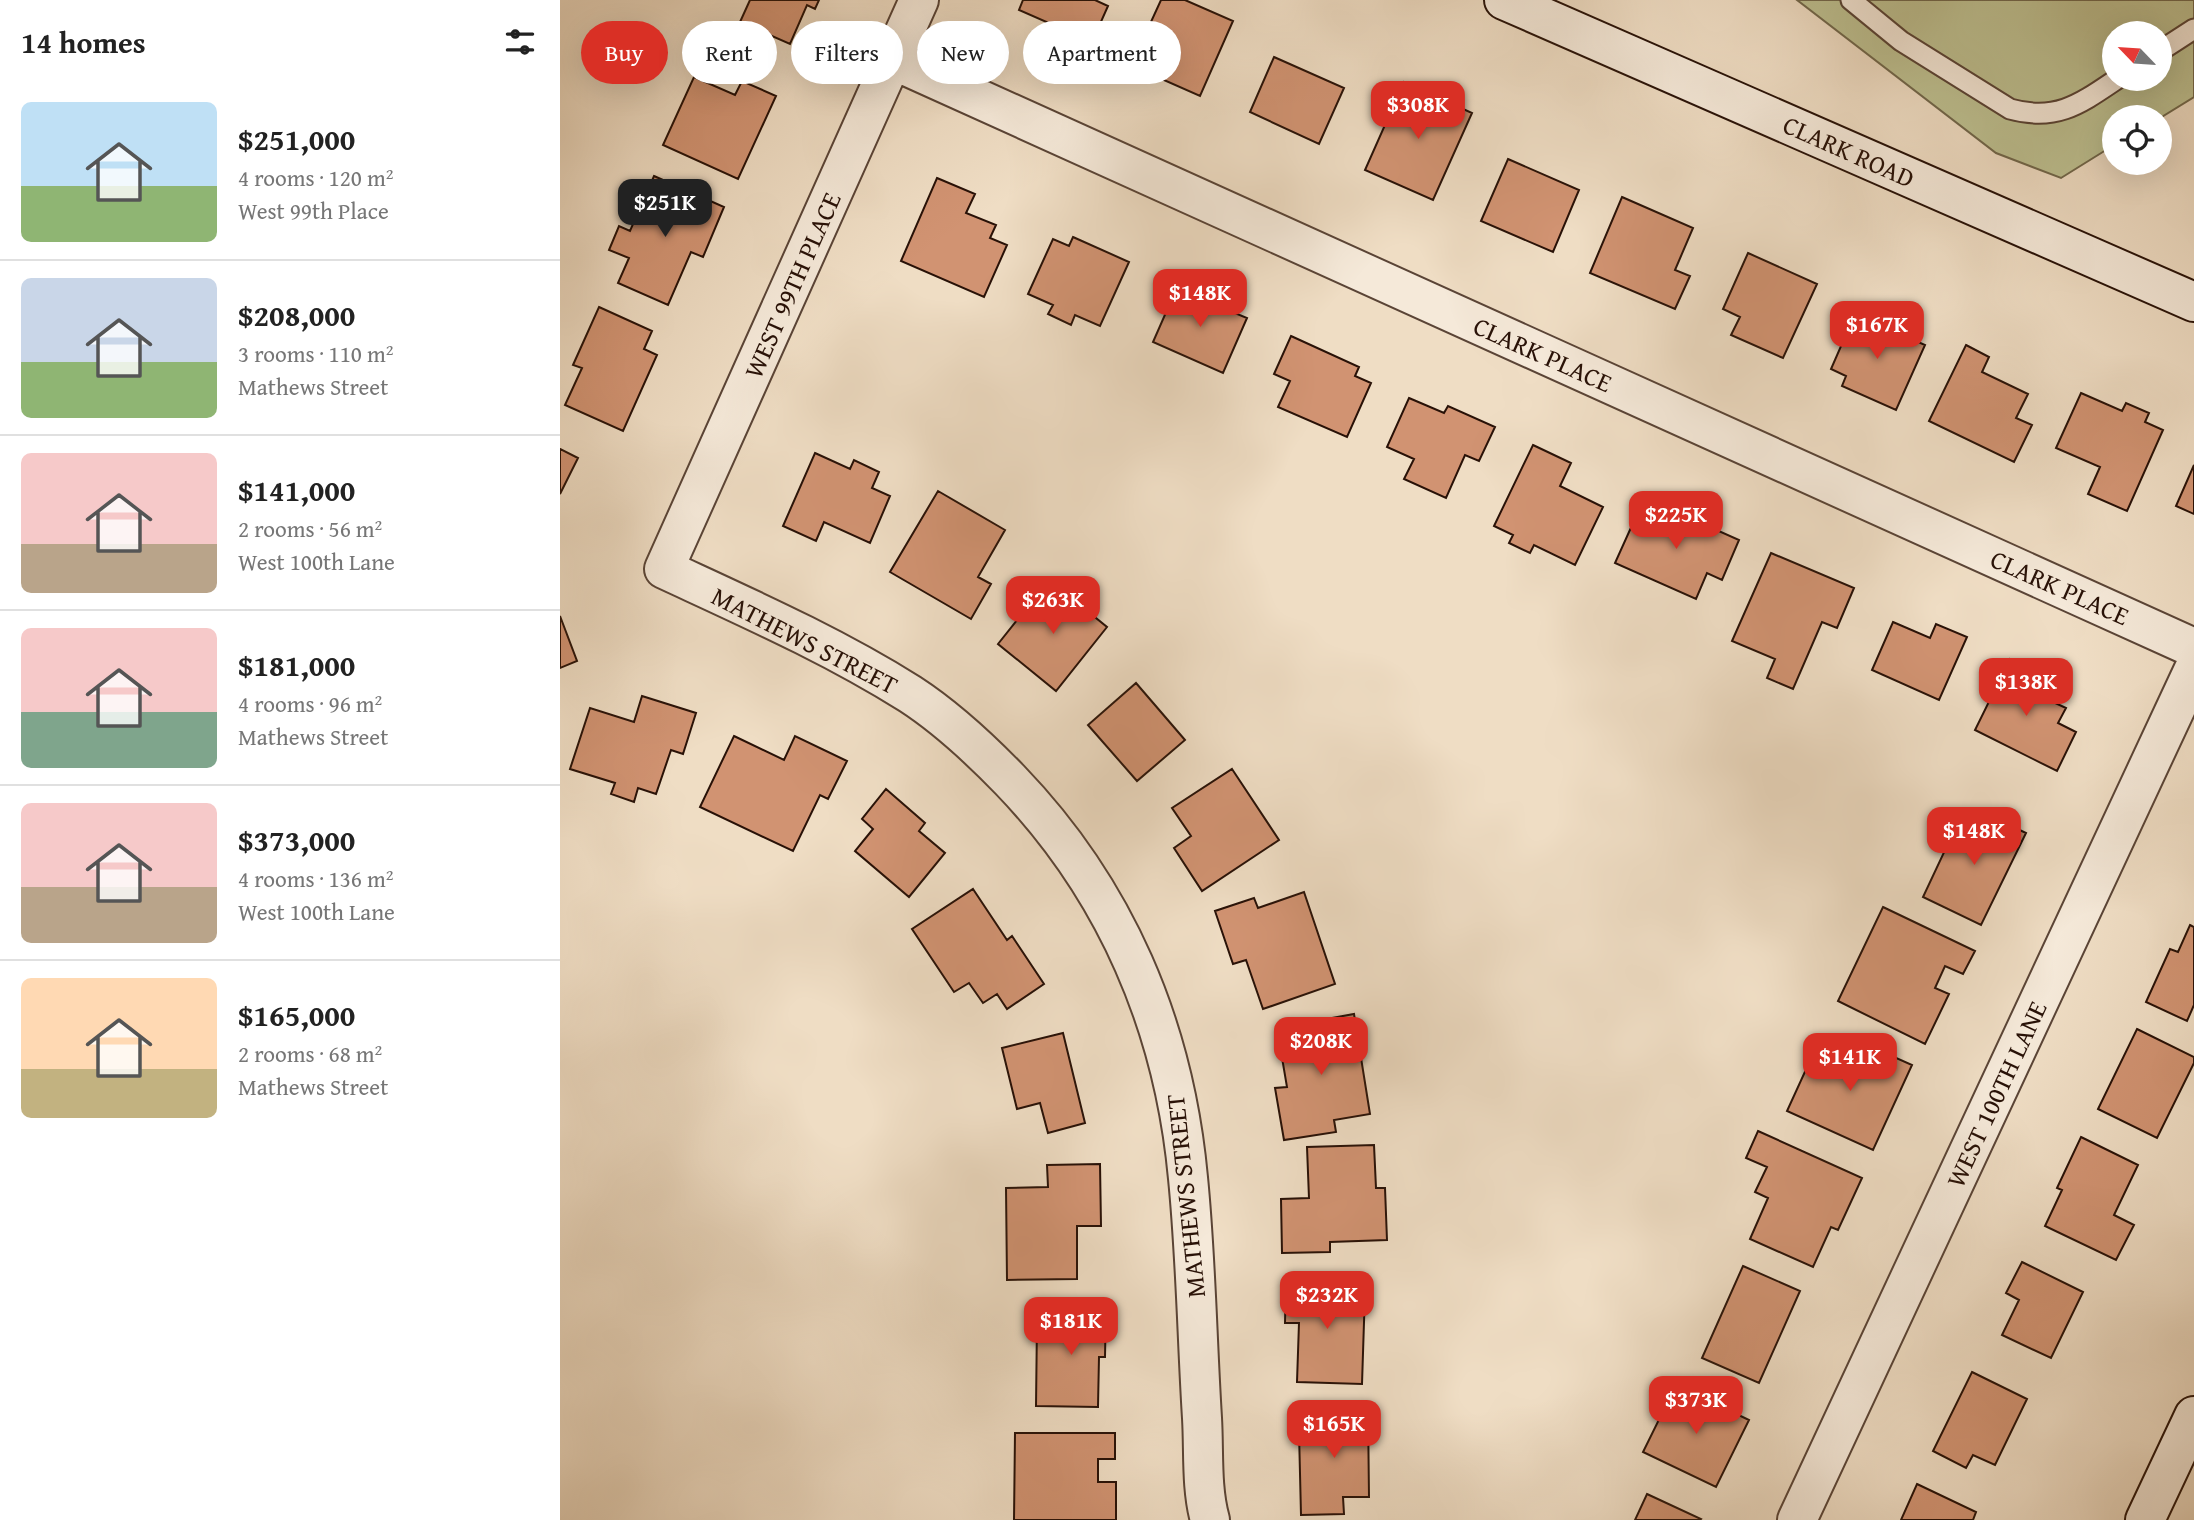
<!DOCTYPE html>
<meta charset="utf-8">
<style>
:root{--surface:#fff;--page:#f6f6f6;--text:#222;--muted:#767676;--line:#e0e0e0;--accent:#d93025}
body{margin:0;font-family:"Gentium Book Plus",serif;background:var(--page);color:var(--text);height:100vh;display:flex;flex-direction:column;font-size:26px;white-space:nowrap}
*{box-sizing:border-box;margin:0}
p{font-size:23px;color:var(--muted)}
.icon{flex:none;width:38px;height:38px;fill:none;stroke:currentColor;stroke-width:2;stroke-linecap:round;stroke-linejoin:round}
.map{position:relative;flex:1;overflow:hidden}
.side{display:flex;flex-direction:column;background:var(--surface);width:560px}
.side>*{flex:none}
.top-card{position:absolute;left:21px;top:21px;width:665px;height:63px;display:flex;gap:14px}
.needle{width:46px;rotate:295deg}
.buttons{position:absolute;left:1542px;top:21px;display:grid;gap:14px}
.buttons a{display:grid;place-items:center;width:70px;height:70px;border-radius:50%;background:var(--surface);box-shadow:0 7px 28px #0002;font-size:35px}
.price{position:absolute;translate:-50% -60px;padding:0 16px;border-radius:14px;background:var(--accent);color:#fff;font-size:23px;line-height:46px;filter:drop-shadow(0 2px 4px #0008)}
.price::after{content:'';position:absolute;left:50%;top:42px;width:21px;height:16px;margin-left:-10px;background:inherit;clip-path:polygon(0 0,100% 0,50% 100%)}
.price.selected{background:#222;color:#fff}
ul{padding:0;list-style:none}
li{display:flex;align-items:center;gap:21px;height:175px;padding:0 21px}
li+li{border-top:2px solid var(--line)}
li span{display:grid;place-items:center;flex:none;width:196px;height:140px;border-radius:10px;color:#555}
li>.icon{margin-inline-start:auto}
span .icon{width:84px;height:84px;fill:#fffc;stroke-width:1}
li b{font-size:30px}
h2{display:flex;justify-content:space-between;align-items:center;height:84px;padding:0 21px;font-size:30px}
.pill{padding:0 24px;border-radius:32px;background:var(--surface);box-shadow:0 7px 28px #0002;font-size:24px;line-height:63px}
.pill.selected{background:var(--accent);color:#fff}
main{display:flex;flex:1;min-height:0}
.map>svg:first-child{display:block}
.green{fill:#bdc091;stroke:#72684c;stroke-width:2;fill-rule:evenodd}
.building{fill:#d19372;stroke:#281107;stroke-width:2}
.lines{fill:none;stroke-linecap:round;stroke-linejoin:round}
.lane-casing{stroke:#5a4436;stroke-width:23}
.street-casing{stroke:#5a4436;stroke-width:42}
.secondary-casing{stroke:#281107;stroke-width:42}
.lane{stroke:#f5e9d9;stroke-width:19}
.street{stroke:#f5e9d9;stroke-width:38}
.secondary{stroke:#f5e9d9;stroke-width:38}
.labels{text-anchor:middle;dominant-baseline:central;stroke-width:5;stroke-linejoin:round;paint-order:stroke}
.street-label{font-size:26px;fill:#281107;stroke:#f5e9d9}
</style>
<main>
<section class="side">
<h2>14 homes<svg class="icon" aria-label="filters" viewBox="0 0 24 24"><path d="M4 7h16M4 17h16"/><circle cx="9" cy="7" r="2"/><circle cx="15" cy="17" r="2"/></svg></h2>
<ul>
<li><span style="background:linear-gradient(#bfe0f5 60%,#8fb573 0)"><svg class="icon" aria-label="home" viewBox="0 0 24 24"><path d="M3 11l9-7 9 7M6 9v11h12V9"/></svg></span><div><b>$251,000</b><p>4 rooms · 120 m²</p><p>West 99th Place</p></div></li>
<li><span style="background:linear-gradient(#c9d6e8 60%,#8fb573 0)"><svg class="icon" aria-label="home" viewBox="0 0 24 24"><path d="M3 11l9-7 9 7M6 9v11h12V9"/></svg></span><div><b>$208,000</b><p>3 rooms · 110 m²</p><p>Mathews Street</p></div></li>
<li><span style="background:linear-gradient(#f6c9c9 65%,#b9a48a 0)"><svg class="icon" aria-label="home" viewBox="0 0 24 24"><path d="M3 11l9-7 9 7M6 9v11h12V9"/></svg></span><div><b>$141,000</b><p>2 rooms · 56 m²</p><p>West 100th Lane</p></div></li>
<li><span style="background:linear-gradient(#f6c9c9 60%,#7fa58c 0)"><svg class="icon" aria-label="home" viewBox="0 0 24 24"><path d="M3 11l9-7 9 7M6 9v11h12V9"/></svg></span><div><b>$181,000</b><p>4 rooms · 96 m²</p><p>Mathews Street</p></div></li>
<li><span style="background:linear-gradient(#f6c9c9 60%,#b9a48a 0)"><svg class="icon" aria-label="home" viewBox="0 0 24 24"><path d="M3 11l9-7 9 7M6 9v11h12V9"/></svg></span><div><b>$373,000</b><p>4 rooms · 136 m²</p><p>West 100th Lane</p></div></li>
<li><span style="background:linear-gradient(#ffd9b3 65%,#c2b280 0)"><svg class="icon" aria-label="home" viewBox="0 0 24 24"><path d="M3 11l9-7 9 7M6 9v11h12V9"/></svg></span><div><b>$165,000</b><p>2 rooms · 68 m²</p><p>Mathews Street</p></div></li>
</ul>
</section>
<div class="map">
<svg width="1634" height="1520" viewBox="0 0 1634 1520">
<rect width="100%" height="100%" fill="#efddc4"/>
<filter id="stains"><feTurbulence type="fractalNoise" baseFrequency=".00286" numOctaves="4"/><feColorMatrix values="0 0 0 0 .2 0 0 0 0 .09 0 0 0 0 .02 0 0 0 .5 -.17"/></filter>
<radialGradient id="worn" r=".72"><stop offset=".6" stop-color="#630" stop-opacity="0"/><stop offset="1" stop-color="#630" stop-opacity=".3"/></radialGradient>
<!-- green -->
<path class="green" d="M 1237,0 L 1634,0 L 1634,97 L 1600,118 L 1554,117 L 1554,145 L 1501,178 L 1436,153 ZM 1554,33 L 1600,33 L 1600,79 L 1554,79 Z"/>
<!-- building -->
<path class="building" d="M 190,0 L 259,0 L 255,9 L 247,5 L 230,44 L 180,22 Z
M 463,0 L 535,0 L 548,6 L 532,42 L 459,10 Z
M 601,0 L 625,0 L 673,21 L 640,96 L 588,73 L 596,56 L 579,48 Z
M 714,57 L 784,88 L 759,144 L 690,112 Z
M 134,77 L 175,95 L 182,81 L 216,96 L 178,179 L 103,145 Z
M 844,82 L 912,113 L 873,200 L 805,170 Z
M 948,159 L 1019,190 L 993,252 L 921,221 Z
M 94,176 L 164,207 L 143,257 L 131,252 L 108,305 L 58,283 L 69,258 L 49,250 L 59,226 L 70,231 Z
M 377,178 L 415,194 L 406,213 L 436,225 L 430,238 L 447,245 L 424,297 L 341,261 Z
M 1062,197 L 1133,228 L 1115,270 L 1130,276 L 1115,309 L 1030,273 Z
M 513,237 L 569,262 L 540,326 L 515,315 L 511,325 L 488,314 L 493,305 L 468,294 L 493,239 L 509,246 Z
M 1188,253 L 1257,284 L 1223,358 L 1171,335 L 1180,317 L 1163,309 Z
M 618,285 L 659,302 L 661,297 L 669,301 L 665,309 L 687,318 L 663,373 L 593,342 Z
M 39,307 L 92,331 L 84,349 L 97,355 L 63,431 L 5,405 L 22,368 L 13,365 Z
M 1295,314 L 1365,345 L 1336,410 L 1282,386 L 1286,376 L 1271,369 Z
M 731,336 L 799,367 L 795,376 L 811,383 L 787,437 L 718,407 L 730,381 L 714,374 Z
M 1406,345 L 1429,357 L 1422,372 L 1468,394 L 1456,418 L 1472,425 L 1454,462 L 1369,421 Z
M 1521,393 L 1562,411 L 1566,403 L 1589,413 L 1585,422 L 1603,430 L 1567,511 L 1528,494 L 1540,467 L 1496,448 Z
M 849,398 L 884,413 L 888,406 L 935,427 L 919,461 L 905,455 L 886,498 L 844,479 L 854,459 L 827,447 Z
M 973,445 L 1011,463 L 1000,486 L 1043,507 L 1015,565 L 974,545 L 970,553 L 949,543 L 953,535 L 934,526 Z
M 0,449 L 18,458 L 0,494 Z
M 255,453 L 290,469 L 294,460 L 319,472 L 312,488 L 330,496 L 310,543 L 264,522 L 256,541 L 223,526 Z
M 1634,465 L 1634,514 L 1616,506 Z
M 378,491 L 445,530 L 418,577 L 431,584 L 411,619 L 330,572 Z
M 1105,507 L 1179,540 L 1162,580 L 1147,573 L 1136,599 L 1055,563 L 1078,512 L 1100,521 Z
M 1211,553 L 1294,588 L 1277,628 L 1262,622 L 1233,689 L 1207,678 L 1215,659 L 1172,641 Z
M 489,580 L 547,627 L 496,691 L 438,644 Z
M 0,616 L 17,661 L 0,668 Z
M 1333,622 L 1370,638 L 1376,624 L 1407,637 L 1379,700 L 1312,670 Z
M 1450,659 L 1484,676 L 1476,694 L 1506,708 L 1498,723 L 1516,732 L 1497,771 L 1415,730 Z
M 576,683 L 625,740 L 577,781 L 528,725 Z
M 82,696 L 136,713 L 123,754 L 111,750 L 96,794 L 78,788 L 74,802 L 51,794 L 55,783 L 10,769 L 30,708 L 74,722 Z
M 174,736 L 224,760 L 235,736 L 287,761 L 268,799 L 260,795 L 233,851 L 140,807 Z
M 672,769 L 719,840 L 642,891 L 614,848 L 631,836 L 612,808 Z
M 326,789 L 365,823 L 359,831 L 385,853 L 349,897 L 295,851 L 313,829 L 302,819 Z
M 1424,813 L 1466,833 L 1421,925 L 1363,897 L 1401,816 L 1418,825 Z
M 413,889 L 447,940 L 452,936 L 484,984 L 447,1009 L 437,994 L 423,1003 L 409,983 L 394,992 L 352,929 Z
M 744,892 L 775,984 L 703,1009 L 686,960 L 673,964 L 655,911 L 694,898 L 698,908 Z
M 1323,907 L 1415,951 L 1403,974 L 1385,966 L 1375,988 L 1389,994 L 1365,1044 L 1278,1001 Z
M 1630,925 L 1634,927 L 1634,1005 L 1627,1021 L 1586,1002 L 1610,949 L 1618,952 Z
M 794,1014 L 810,1114 L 774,1120 L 776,1132 L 724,1140 L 715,1088 L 727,1087 L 717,1028 Z
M 1577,1029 L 1634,1057 L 1634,1063 L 1597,1138 L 1538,1109 Z
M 503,1033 L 525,1123 L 488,1133 L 480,1103 L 457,1109 L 442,1048 Z
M 1259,1041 L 1308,1063 L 1314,1048 L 1352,1065 L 1313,1150 L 1227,1111 Z
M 1198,1131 L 1302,1178 L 1278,1230 L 1271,1227 L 1253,1267 L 1190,1239 L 1208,1198 L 1195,1192 L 1207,1167 L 1186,1158 Z
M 1521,1137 L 1578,1165 L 1554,1215 L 1574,1225 L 1556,1260 L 1485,1226 L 1502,1190 L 1497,1188 Z
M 814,1145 L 816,1188 L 825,1188 L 827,1240 L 770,1242 L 770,1252 L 722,1253 L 721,1199 L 749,1198 L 747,1147 Z
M 540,1164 L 541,1226 L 517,1226 L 517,1279 L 447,1280 L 446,1188 L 488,1187 L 487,1165 Z
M 1462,1262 L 1523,1292 L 1491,1358 L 1442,1335 L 1459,1300 L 1446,1293 Z
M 1183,1266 L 1240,1291 L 1199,1383 L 1142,1358 Z
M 726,1279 L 769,1281 L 768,1289 L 805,1291 L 802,1384 L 737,1382 L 739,1323 L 725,1323 Z
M 503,1304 L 546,1305 L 545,1357 L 539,1357 L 538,1407 L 476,1406 L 477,1321 L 502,1322 Z
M 1412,1372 L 1467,1399 L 1435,1465 L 1413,1455 L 1406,1468 L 1373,1451 Z
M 1116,1385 L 1189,1420 L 1156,1487 L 1083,1452 Z
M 808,1409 L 809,1497 L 783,1497 L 784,1514 L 741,1515 L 739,1432 L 749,1432 L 748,1410 Z
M 455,1433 L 555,1433 L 555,1459 L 538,1459 L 538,1482 L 556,1482 L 556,1520 L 454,1520 Z
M 1357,1484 L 1416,1512 L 1413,1520 L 1341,1520 Z
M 1087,1494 L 1141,1519 L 1140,1520 L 1075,1520 Z"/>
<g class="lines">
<defs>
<path id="lane" d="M 1291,0 L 1341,41 L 1450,109 C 1496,122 1520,104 1557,79
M 1600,51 L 1634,29"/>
<path id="street" d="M 359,0 L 104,569 C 188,608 272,645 350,694 C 387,718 420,749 450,780 C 556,890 614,1026 628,1178 C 636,1258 637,1338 642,1418 C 644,1451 641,1488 650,1520
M 333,60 L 1634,648
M 1237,1520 L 1634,669"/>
<path id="secondary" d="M 944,0 L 1634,302
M 1585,1520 L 1634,1416"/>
</defs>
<!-- lane casing -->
<use href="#lane" class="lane-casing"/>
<!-- street casing -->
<use href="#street" class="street-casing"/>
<!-- secondary casing -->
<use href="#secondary" class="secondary-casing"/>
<!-- lane -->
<use href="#lane" class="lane"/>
<!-- street -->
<use href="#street" class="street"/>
<!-- secondary -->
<use href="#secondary" class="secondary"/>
</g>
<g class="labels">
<!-- street labels -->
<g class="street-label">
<text transform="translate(1289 151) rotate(24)">CLARK ROAD</text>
<text transform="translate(232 285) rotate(-66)">WEST 99TH PLACE</text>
<text transform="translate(983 354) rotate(24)">CLARK PLACE</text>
<text transform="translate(1500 587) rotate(24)">CLARK PLACE</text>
<text transform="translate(245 640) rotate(27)">MATHEWS STREET</text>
<text transform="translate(1436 1094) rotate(-65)">WEST 100TH LANE</text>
<text transform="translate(625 1196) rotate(-96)">MATHEWS STREET</text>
</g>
</g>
<rect width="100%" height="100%" filter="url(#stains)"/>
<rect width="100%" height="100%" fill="url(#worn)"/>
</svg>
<div class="buttons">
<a><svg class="needle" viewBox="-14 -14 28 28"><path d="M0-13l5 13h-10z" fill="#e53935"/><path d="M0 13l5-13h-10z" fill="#767676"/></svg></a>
<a><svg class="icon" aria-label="locate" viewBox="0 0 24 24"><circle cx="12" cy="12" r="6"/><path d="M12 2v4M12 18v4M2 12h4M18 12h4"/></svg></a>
</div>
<b class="price" style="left:858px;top:141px">$308K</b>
<b class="price selected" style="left:105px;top:239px">$251K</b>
<b class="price" style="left:640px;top:329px">$148K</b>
<b class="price" style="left:1317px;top:361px">$167K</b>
<b class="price" style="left:1116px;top:551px">$225K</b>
<b class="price" style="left:493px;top:636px">$263K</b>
<b class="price" style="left:1466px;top:718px">$138K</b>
<b class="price" style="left:1414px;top:867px">$148K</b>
<b class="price" style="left:761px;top:1077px">$208K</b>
<b class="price" style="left:1290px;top:1093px">$141K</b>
<b class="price" style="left:767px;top:1331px">$232K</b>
<b class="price" style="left:511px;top:1357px">$181K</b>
<b class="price" style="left:1136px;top:1436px">$373K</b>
<b class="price" style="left:774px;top:1460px">$165K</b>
<div class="top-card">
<a class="pill selected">Buy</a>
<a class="pill">Rent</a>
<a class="pill">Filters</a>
<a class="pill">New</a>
<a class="pill">Apartment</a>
</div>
</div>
</main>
